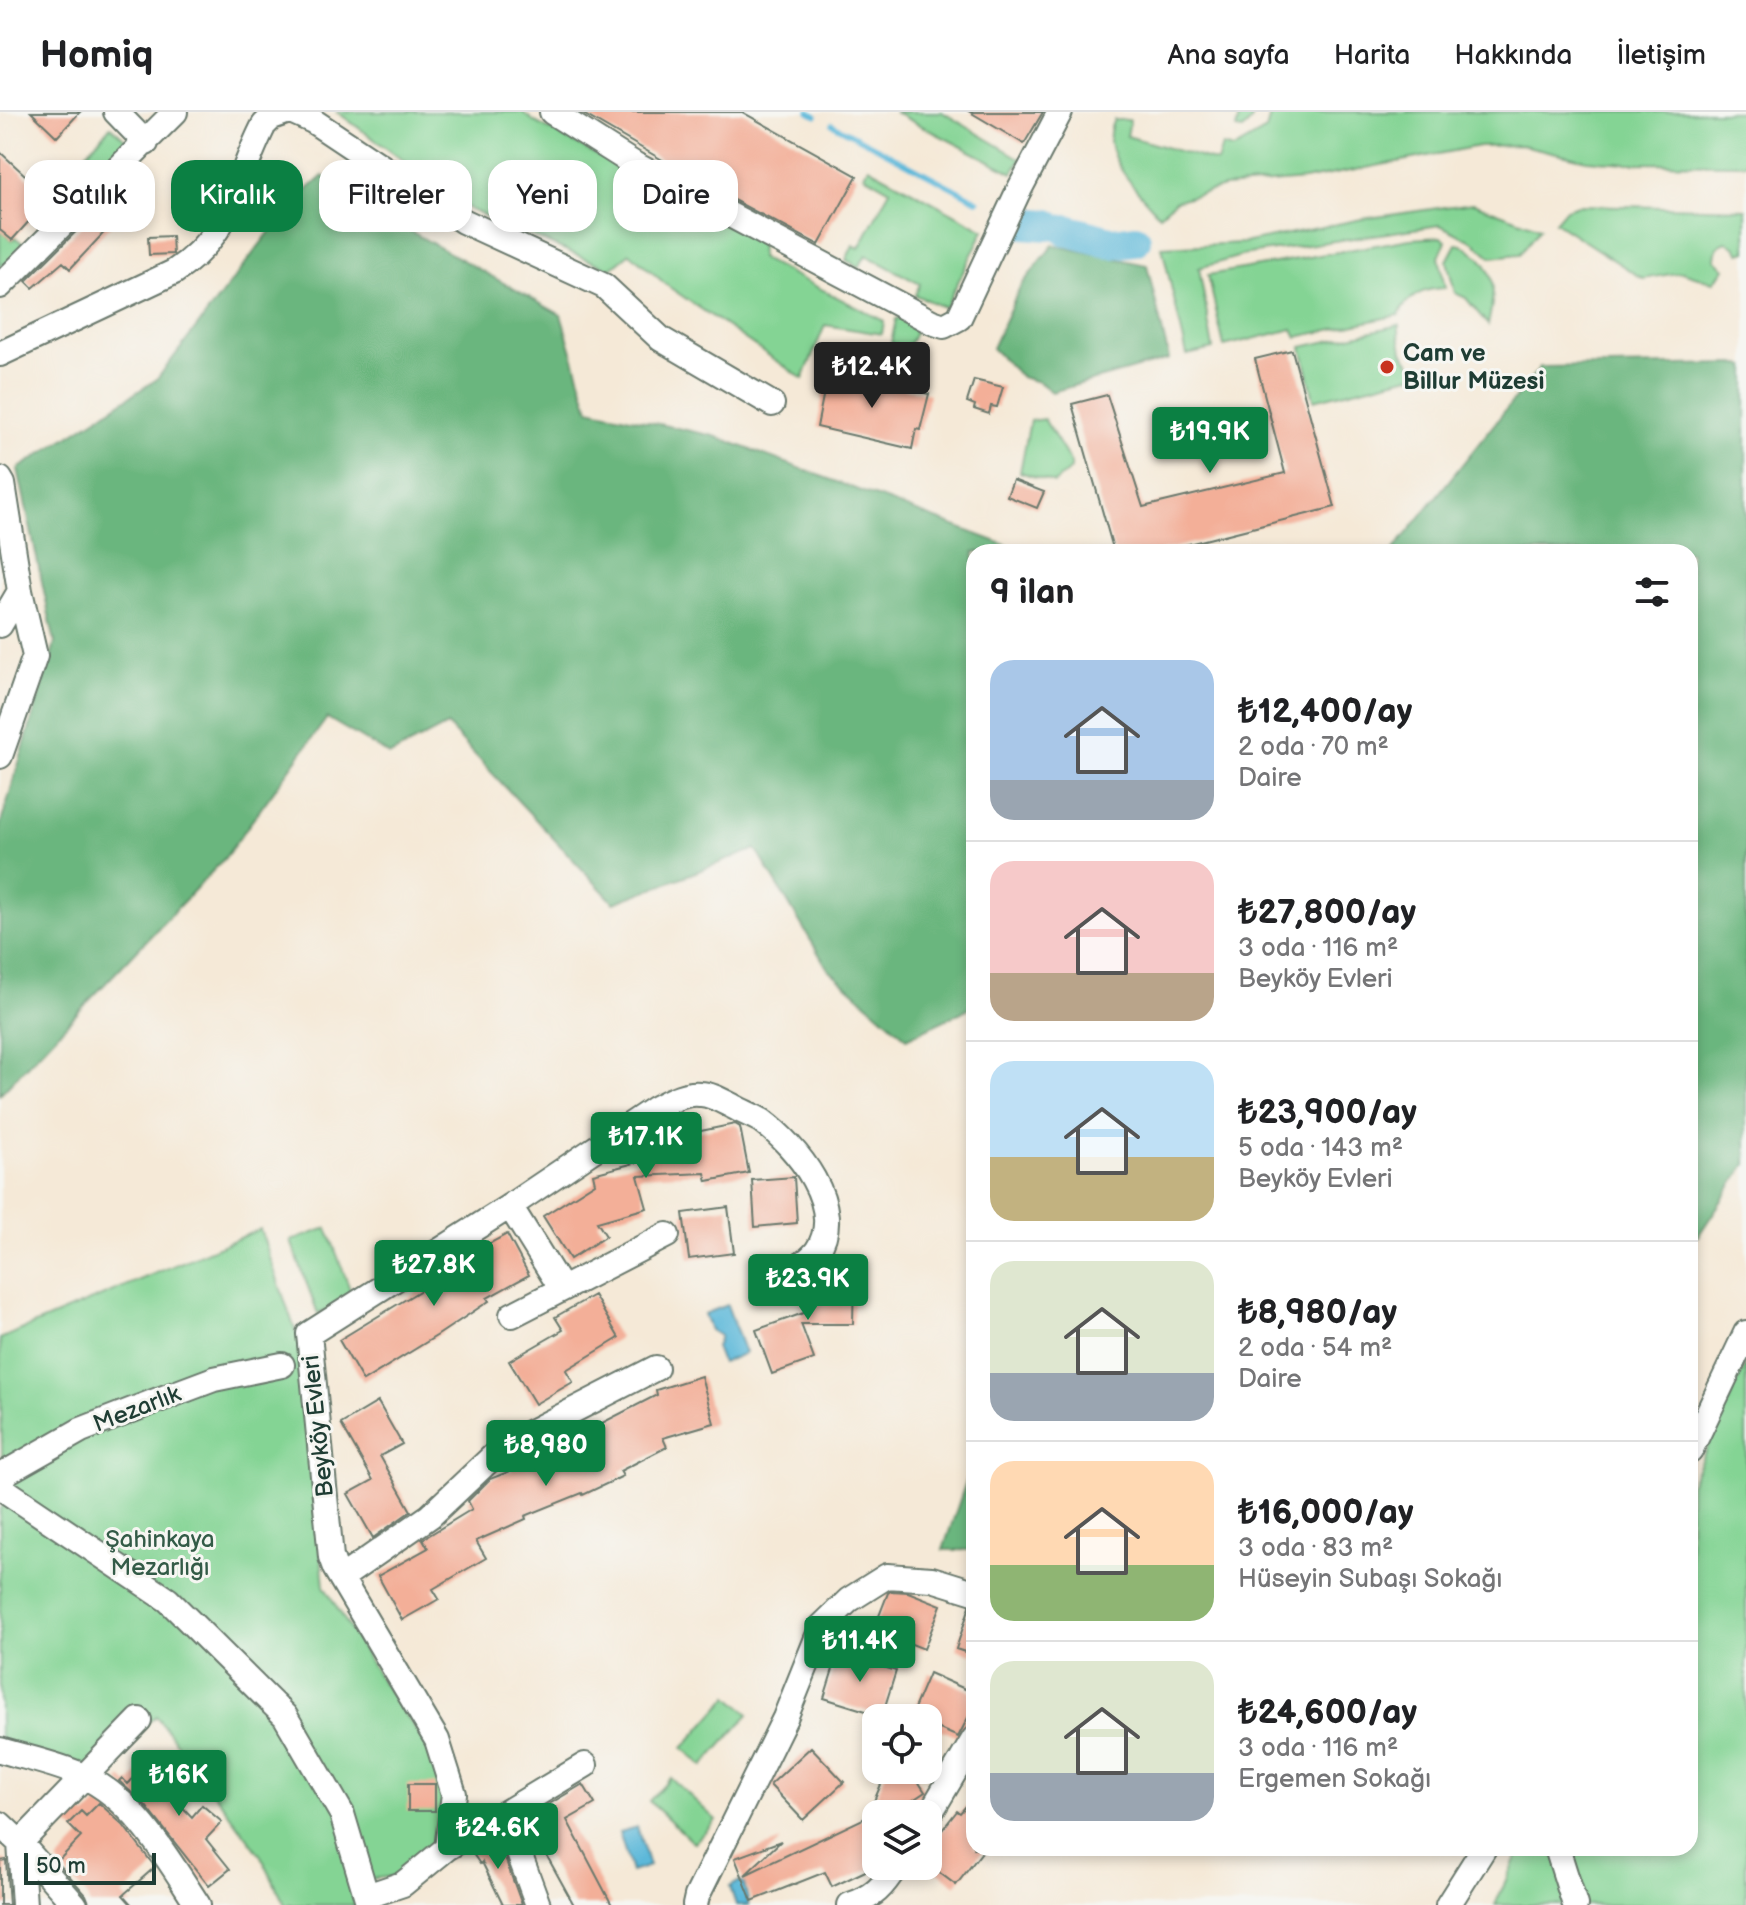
<!DOCTYPE html>
<html lang="tr">
<meta charset="utf-8">
<style>
:root{--surface:#fff;--page:#f6f6f6;--text:#202124;--muted:#757577;--line:#e0e0e0;--accent:#0b8043}
body{margin:0;font-family:"Balsamiq Sans",sans-serif;background:var(--page);color:var(--text);height:100vh;display:flex;flex-direction:column;font-size:30px;white-space:nowrap}
*{box-sizing:border-box;margin:0}
p{font-size:26px;color:var(--muted)}
.icon{flex:none;width:44px;height:44px;fill:none;stroke:currentColor;stroke-width:2;stroke-linecap:round;stroke-linejoin:round}
.map{position:relative;flex:1;overflow:hidden}
.details{position:absolute;left:966px;top:432px;width:732px;height:1312px;display:flex;flex-direction:column;background:var(--surface);border-radius:24px;box-shadow:0 4px 12px #0003}
.details>*{flex:none}
.guide{position:absolute;left:24px;top:48px;width:760px;height:72px;display:flex;gap:16px}
.controls{position:absolute;left:862px;top:1592px;display:grid;gap:16px}
.controls a{display:grid;place-items:center;width:80px;height:80px;border-radius:16px;background:var(--surface);box-shadow:0 4px 12px #0003;font-size:40px}
.scale{position:absolute;left:24px;bottom:20px;width:132px;box-sizing:border-box;padding-left:8px;border:4px solid #1f3d34;border-top:0;font-size:22px;line-height:28px;white-space:nowrap;color:#1f3d34;-webkit-text-stroke:6px #f6f6f2;paint-order:stroke}
.price{position:absolute;translate:-50% -68px;padding:0 18px;border-radius:8px;background:var(--accent);color:#fff;font-size:26px;line-height:52px;filter:drop-shadow(0 2px 4px #0008)}
.price::after{content:'';position:absolute;left:50%;top:48px;width:24px;height:18px;margin-left:-12px;background:inherit;clip-path:polygon(0 0,100% 0,50% 100%)}
.price.current{background:#222;color:#fff}
ul{padding:0;list-style:none}
li{display:flex;align-items:center;gap:24px;height:200px;padding:0 24px}
li+li{border-top:2px solid var(--line)}
li span{display:grid;place-items:center;flex:none;width:224px;height:160px;border-radius:24px;color:#555}
li>.icon{margin-inline-start:auto}
span .icon{width:96px;height:96px;fill:#fffc;stroke-width:1}
li b{font-size:34px}
h2{display:flex;justify-content:space-between;align-items:center;height:96px;padding:0 24px;font-size:34px}
.pill{padding:0 28px;border-radius:24px;background:var(--surface);box-shadow:0 4px 12px #0003;font-size:28px;line-height:72px}
.pill.current{background:var(--accent);color:#fff}
header{display:flex;align-items:center;gap:48px;box-sizing:border-box;height:112px;padding:0 40px;background:var(--surface);border-bottom:2px solid var(--line)}
header strong{font-size:38px}
nav{display:flex;gap:44px;margin-inline-start:auto;font-size:28px}
.map>svg:first-child{display:block}
.green{fill:#84d494;stroke:#528864;stroke-width:2}
.forest{fill:#6bb67e;stroke:#457a59;stroke-width:2}
.water{fill:#5bb8d9;stroke:#3d7a86;stroke-width:2}
.lines{fill:none;stroke-linecap:round;stroke-linejoin:round}
.stream{stroke:#5bb8d9;stroke-width:5}
.river{stroke:#5bb8d9;stroke-width:32}
.building{fill:#f3af98}
.minor-casing{stroke:#6a796d;stroke-width:28}
.minor{stroke:#fff;stroke-width:24}
.poi-dot{fill:#c8321e;stroke:#f6f6f2;stroke-width:3}
.labels{text-anchor:middle;dominant-baseline:central;stroke-width:6;stroke-linejoin:round;paint-order:stroke}
.poi-label{font-size:24px;font-weight:bold;fill:#1f3d34;stroke:#f6f6f2;text-anchor:start}
.street-label{font-size:24px;fill:#1f3d34;stroke:#f6f6f2}
.park-label{font-size:24px;fill:#335b47;stroke:#f6f6f2}
</style>
<header>
<strong>Homiq</strong>
<nav><a>Ana sayfa</a><a>Harita</a><a>Hakkında</a><a>İletişim</a></nav>
</header>
<div class="map">
<svg width="1746" height="1793" viewBox="0 0 1746 1793">
<rect width="100%" height="100%" fill="#f6f6f2"/>
<filter id="ink" filterUnits="userSpaceOnUse"><feTurbulence type="fractalNoise" baseFrequency=".0125" numOctaves="2"/><feDisplacementMap in="SourceGraphic" scale="16" xChannelSelector="R" yChannelSelector="G"/><feConvolveMatrix kernelMatrix="1 2 1 2 8 2 1 2 1" color-interpolation-filters="sRGB"/></filter>
<filter id="wash" filterUnits="userSpaceOnUse"><feTurbulence type="fractalNoise" baseFrequency=".006" numOctaves="4" result="noise"/><feDisplacementMap in="SourceGraphic" scale="32" xChannelSelector="R" yChannelSelector="G"/><feGaussianBlur stdDeviation="1.8" result="paint"/><feColorMatrix in="noise" values="0 0 0 0 0 0 0 0 0 0 0 0 0 0 0 0 0 1.4 0 .05"/><feComposite in="paint" operator="in"/></filter>
<g filter="url(#wash)">
<rect width="100%" height="100%" fill="#f5e9d7"/>
<!-- green -->
<path class="green" d="M 337,0 L 522,0 L 535,10 L 761,131 L 760,146 L 884,209 L 882,222 L 825,213 L 803,267 L 669,175 L 630,141 L 610,157 L 471,98 Z
M 894,0 L 942,0 L 1021,47 L 1013,61 Z
M 1219,0 L 1253,0 C 1254,8 1248,13 1242,18 L 1236,17 L 1239,5 Z
M 1271,0 L 1746,0 L 1746,52 L 1626,51 L 1587,48 L 1522,33 L 1479,34 L 1304,68 L 1224,75 L 1175,89 L 1159,103 C 1139,80 1096,41 1114,8 L 1130,8 L 1127,24 L 1217,50 L 1222,34 L 1233,37 L 1266,18 Z
M 111,14 L 127,29 L 89,70 L 73,56 Z
M 868,55 L 984,118 L 945,196 L 915,183 L 920,172 L 866,143 L 859,155 L 846,148 L 853,133 L 859,136 L 890,78 L 864,63 Z
M 1473,91 L 1540,116 L 1520,142 L 1491,145 L 1474,130 L 1440,113 L 1248,142 L 1199,156 L 1213,237 L 1187,243 L 1162,135 L 1243,131 L 1362,107 Z
M 1578,93 L 1746,97 L 1746,139 L 1740,141 L 1735,134 L 1727,130 C 1717,133 1716,137 1715,147 L 1725,157 L 1714,170 L 1682,160 L 1643,167 L 1555,110 L 1566,97 Z
M 0,118 L 12,128 L 15,125 L 27,135 L 0,156 Z
M 1441,125 L 1446,129 L 1439,145 L 1445,176 C 1425,176 1408,184 1399,203 L 1297,225 L 1293,217 L 1224,234 L 1208,163 L 1410,127 Z
M 1456,132 C 1464,133 1467,135 1473,140 C 1499,159 1494,186 1488,213 L 1466,186 L 1455,181 L 1447,149 Z
M 902,205 L 914,210 C 917,220 912,229 906,235 L 891,231 L 896,207 Z
M 1399,213 C 1398,234 1404,250 1422,261 L 1314,288 L 1302,235 Z
M 1044,307 L 1071,351 L 1071,357 L 1054,371 L 1020,360 L 1030,309 Z
M 327,1116 L 354,1188 L 318,1202 L 291,1129 Z
M 260,1117 L 301,1235 L 324,1474 L 383,1571 L 429,1636 L 449,1682 L 434,1738 L 397,1764 L 351,1769 L 357,1793 L 285,1793 L 261,1744 L 156,1604 L 84,1664 L 0,1634 L 0,1397 L 3,1393 L 0,1227 Z
M 1746,1252 L 1746,1793 L 1495,1793 L 1520,1736 L 1690,1736 L 1690,1372 Z
M 729,1584 L 749,1602 L 703,1654 L 683,1636 Z
M 671,1666 L 716,1708 L 694,1731 L 649,1689 Z"/>
<!-- forest -->
<path class="forest" d="M 323,64 L 353,87 L 561,203 L 589,297 L 714,324 L 1024,440 L 974,440 L 974,894 L 907,926 L 828,857 L 756,737 L 614,791 L 447,613 L 390,643 L 327,606 L 224,747 L 0,982 L 0,714 L 55,531 L 18,357 L 157,267 L 291,92 Z
M 1053,133 L 1147,153 L 1169,247 L 1052,280 L 1039,270 L 1021,265 L 992,236 L 1020,175 Z
M 1741,252 L 1746,254 L 1746,1052 L 1698,1124 L 1690,1126 L 1690,440 L 1392,440 L 1540,255 Z
M 974,1346 L 974,1438 L 943,1438 Z"/>
<!-- water -->
<path class="water" d="M 727,1193 L 745,1241 L 722,1251 L 716,1235 L 720,1224 L 710,1218 L 704,1202 Z
M 637,1715 L 649,1754 L 631,1760 L 619,1720 Z
M 740,1769 L 744,1772 L 749,1793 L 736,1793 L 730,1775 Z"/>
<g class="lines">
<!-- stream -->
<path class="stream" d="M 809,0 L 816,4
M 832,12 L 978,89"/>
<!-- river -->
<path class="river" d="M 1023,111 L 1048,113
M 1066,118 L 1113,131 L 1135,128"/>
</g>
<g id="blocks">
<!-- building -->
<path class="building" d="M 31,0 L 80,0 L 57,25 Z
M 580,0 L 742,0 L 857,64 L 819,133 L 707,74 Z
M 970,0 L 1043,0 L 1024,32 Z
M 0,40 L 50,86 L 12,128 L 0,118 Z
M 112,84 L 126,97 L 70,157 L 63,150 L 33,176 L 26,169 Z
M 172,124 L 173,142 L 149,143 L 148,125 Z
M 1292,238 L 1335,395 L 1157,440 L 1114,440 L 1072,292 L 1107,283 L 1143,395 L 1285,361 L 1255,247 Z
M 828,259 L 929,282 L 920,318 L 916,317 L 912,337 L 817,315 Z
M 974,268 L 1003,275 L 997,295 L 991,294 L 989,302 L 974,297 L 975,293 L 967,290 Z
M 1013,368 L 1044,380 L 1037,396 L 1007,384 Z
M 691,1012 L 691,1021 L 735,1012 L 740,1015 L 749,1061 L 707,1069 L 705,1061 L 638,1064 L 647,1096 L 597,1110 L 606,1124 L 570,1147 L 543,1104 L 595,1071 L 593,1062 L 646,1048 L 645,1021 L 656,1014 Z
M 794,1065 L 797,1111 L 755,1115 L 752,1068 Z
M 728,1095 L 734,1141 L 689,1147 L 683,1101 Z
M 507,1122 L 529,1163 L 487,1186 L 489,1189 L 438,1223 L 363,1269 L 339,1228 L 426,1175 L 470,1142 Z
M 812,1164 L 854,1164 L 853,1212 L 801,1212 L 814,1247 L 772,1262 L 756,1218 L 809,1199 L 809,1166 Z
M 594,1183 L 619,1226 L 566,1258 L 573,1270 L 535,1292 L 509,1249 L 563,1218 L 555,1205 Z
M 701,1264 L 714,1311 L 663,1326 L 667,1335 L 620,1359 L 623,1364 L 583,1383 L 582,1381 L 525,1404 L 526,1407 L 476,1429 L 486,1446 L 433,1477 L 439,1487 L 402,1508 L 378,1464 L 428,1436 L 423,1427 L 472,1397 L 468,1389 L 490,1367 L 513,1358 L 511,1354 L 559,1333 L 657,1283 L 656,1278 Z
M 378,1290 L 402,1332 L 380,1344 L 411,1399 L 373,1426 L 348,1382 L 373,1368 L 341,1312 Z
M 891,1479 L 908,1480 L 941,1493 L 924,1537 L 874,1517 L 888,1481 Z
M 970,1494 L 974,1495 L 974,1543 L 956,1537 Z
M 838,1541 L 896,1559 L 882,1604 L 824,1586 Z
M 929,1561 L 974,1581 L 974,1594 L 958,1625 L 928,1612 L 928,1606 L 910,1606 Z
M 811,1635 L 844,1670 L 803,1708 L 770,1673 Z
M 158,1640 L 181,1662 L 166,1678 L 192,1705 L 202,1693 L 222,1710 L 206,1727 L 230,1757 L 209,1774 L 146,1694 L 119,1669 L 122,1666 L 128,1672 Z
M 887,1658 L 911,1658 L 925,1680 L 892,1702 L 882,1702 L 874,1689 Z
M 408,1672 L 435,1672 L 435,1699 L 408,1699 Z
M 583,1672 L 595,1692 L 567,1708 L 612,1793 L 574,1793 L 526,1706 Z
M 974,1685 L 974,1736 L 985,1736 L 956,1773 L 928,1752 L 928,1736 L 957,1699 L 960,1701 Z
M 99,1691 L 123,1713 L 155,1755 L 123,1783 L 132,1793 L 90,1793 L 86,1783 L 57,1750 L 81,1725 L 68,1712 L 81,1699 L 86,1704 Z
M 865,1706 L 876,1730 L 876,1754 L 832,1775 L 825,1760 L 752,1789 L 735,1746 L 781,1729 L 745,1763 Z
M 497,1724 L 522,1793 L 503,1793 L 482,1750 L 480,1752 L 471,1739 Z
M 6,1748 L 9,1793 L 0,1793 L 0,1749 Z"/>
</g>
</g>
<g filter="url(#ink)">
<use href="#blocks" fill-opacity="0" stroke="#6a796d" stroke-width="2"/>
<g class="lines">
<defs>
<path id="minor" d="M 116,0 L 146,31
M 293,0 L 313,9 L 463,109 L 604,174 L 661,227 L 772,292
M 552,0 L 634,52 L 932,210 L 944,214 L 959,206 L 1017,82 L 1060,0
M 0,174 L 175,0
M 0,242 L 174,160 C 234,120 234,71 264,13 L 272,5 L 286,0
M 0,367 L 3,372 L 20,479 L 35,544 L 0,644
M 0,513 L 20,479
M 510,1094 L 561,1176
M 512,1203 L 667,1123
M 1690,1339 L 1746,1221
M 0,1364 L 81,1318 L 153,1290 L 214,1267 L 282,1253
M 0,1375 L 168,1488 L 285,1604 L 342,1702 L 369,1793
M 341,1466 L 430,1404 L 504,1334 L 656,1256
M 0,1638 C 27,1646 58,1652 83,1664 C 135,1688 168,1747 198,1793
M 505,1703 L 538,1793
M 928,1705 L 974,1627
M 0,1712 L 20,1731 L 24,1793
M 447,1736 L 454,1682 L 437,1628 L 335,1456 L 331,1445 L 309,1222 L 510,1094 L 654,997 C 668,990 684,980 700,982 C 711,982 724,990 734,995 C 743,1000 754,1004 762,1009 C 796,1034 847,1095 817,1139 C 808,1151 790,1160 777,1166
M 1557,1736 L 1575,1793
M 367,1784 L 403,1772 L 447,1736 L 585,1653
M 75,1793 L 20,1731 L 139,1608
M 695,1793 L 697,1784 L 785,1606 L 822,1514 L 849,1488 L 887,1464 L 932,1467 L 974,1480
M 850,1793 C 874,1785 883,1775 896,1754
M 1448,1793 L 1484,1736"/>
</defs>
<!-- minor casing -->
<use href="#minor" class="minor-casing"/>
<!-- minor -->
<use href="#minor" class="minor"/>
</g>
</g>
<!-- markers -->
<circle class="poi-dot" cx="1387" cy="255" r="8"/>
<g class="labels">
<!-- poi labels -->
<g class="poi-label">
<text x="1403" y="241">Cam ve<tspan x="1403" dy="28">Billur Müzesi</tspan></text>
</g>
<!-- street labels -->
<g class="street-label">
<text transform="translate(137 1297) rotate(-21)">Mezarlık</text>
<text transform="translate(318 1314) rotate(-96)">Beyköy Evleri</text>
</g>
<!-- park labels -->
<g class="park-label">
<text x="160" y="1427">Şahinkaya<tspan x="160" dy="28">Mezarlığı</tspan></text>
</g>
</g>
</svg>
<div class="controls">
<a><svg class="icon" aria-label="locate" viewBox="0 0 24 24"><circle cx="12" cy="12" r="6"/><path d="M12 2v4M12 18v4M2 12h4M18 12h4"/></svg></a>
<a><svg class="icon" aria-label="layers" viewBox="0 0 24 24"><path d="M12 4l9 5-9 5-9-5zM3 14l9 5 9-5"/></svg></a>
</div>
<div class="scale">50 m</div>
<b class="price current" style="left:872px;top:298px">₺12.4K</b>
<b class="price" style="left:1210px;top:363px">₺19.9K</b>
<b class="price" style="left:646px;top:1068px">₺17.1K</b>
<b class="price" style="left:434px;top:1196px">₺27.8K</b>
<b class="price" style="left:808px;top:1210px">₺23.9K</b>
<b class="price" style="left:546px;top:1376px">₺8,980</b>
<b class="price" style="left:860px;top:1572px">₺11.4K</b>
<b class="price" style="left:179px;top:1706px">₺16K</b>
<b class="price" style="left:498px;top:1759px">₺24.6K</b>
<div class="guide">
<a class="pill">Satılık</a>
<a class="pill current">Kiralık</a>
<a class="pill">Filtreler</a>
<a class="pill">Yeni</a>
<a class="pill">Daire</a>
</div>
<section class="details">
<h2>9 ilan<svg class="icon" aria-label="filters" viewBox="0 0 24 24"><path d="M4 7h16M4 17h16"/><circle cx="9" cy="7" r="2"/><circle cx="15" cy="17" r="2"/></svg></h2>
<ul>
<li><span style="background:linear-gradient(#a9c7e8 75%,#9aa5b1 0)"><svg class="icon" aria-label="home" viewBox="0 0 24 24"><path d="M3 11l9-7 9 7M6 9v11h12V9"/></svg></span><div><b>₺12,400/ay</b><p>2 oda · 70 m²</p><p>Daire</p></div></li>
<li><span style="background:linear-gradient(#f6c9c9 70%,#b9a48a 0)"><svg class="icon" aria-label="home" viewBox="0 0 24 24"><path d="M3 11l9-7 9 7M6 9v11h12V9"/></svg></span><div><b>₺27,800/ay</b><p>3 oda · 116 m²</p><p>Beyköy Evleri</p></div></li>
<li><span style="background:linear-gradient(#bfe0f5 60%,#c2b280 0)"><svg class="icon" aria-label="home" viewBox="0 0 24 24"><path d="M3 11l9-7 9 7M6 9v11h12V9"/></svg></span><div><b>₺23,900/ay</b><p>5 oda · 143 m²</p><p>Beyköy Evleri</p></div></li>
<li><span style="background:linear-gradient(#dfe7d0 70%,#9aa5b1 0)"><svg class="icon" aria-label="home" viewBox="0 0 24 24"><path d="M3 11l9-7 9 7M6 9v11h12V9"/></svg></span><div><b>₺8,980/ay</b><p>2 oda · 54 m²</p><p>Daire</p></div></li>
<li><span style="background:linear-gradient(#ffd9b3 65%,#8fb573 0)"><svg class="icon" aria-label="home" viewBox="0 0 24 24"><path d="M3 11l9-7 9 7M6 9v11h12V9"/></svg></span><div><b>₺16,000/ay</b><p>3 oda · 83 m²</p><p>Hüseyin Subaşı Sokağı</p></div></li>
<li><span style="background:linear-gradient(#dfe7d0 70%,#9aa5b1 0)"><svg class="icon" aria-label="home" viewBox="0 0 24 24"><path d="M3 11l9-7 9 7M6 9v11h12V9"/></svg></span><div><b>₺24,600/ay</b><p>3 oda · 116 m²</p><p>Ergemen Sokağı</p></div></li>
</ul>
</section>
</div>
